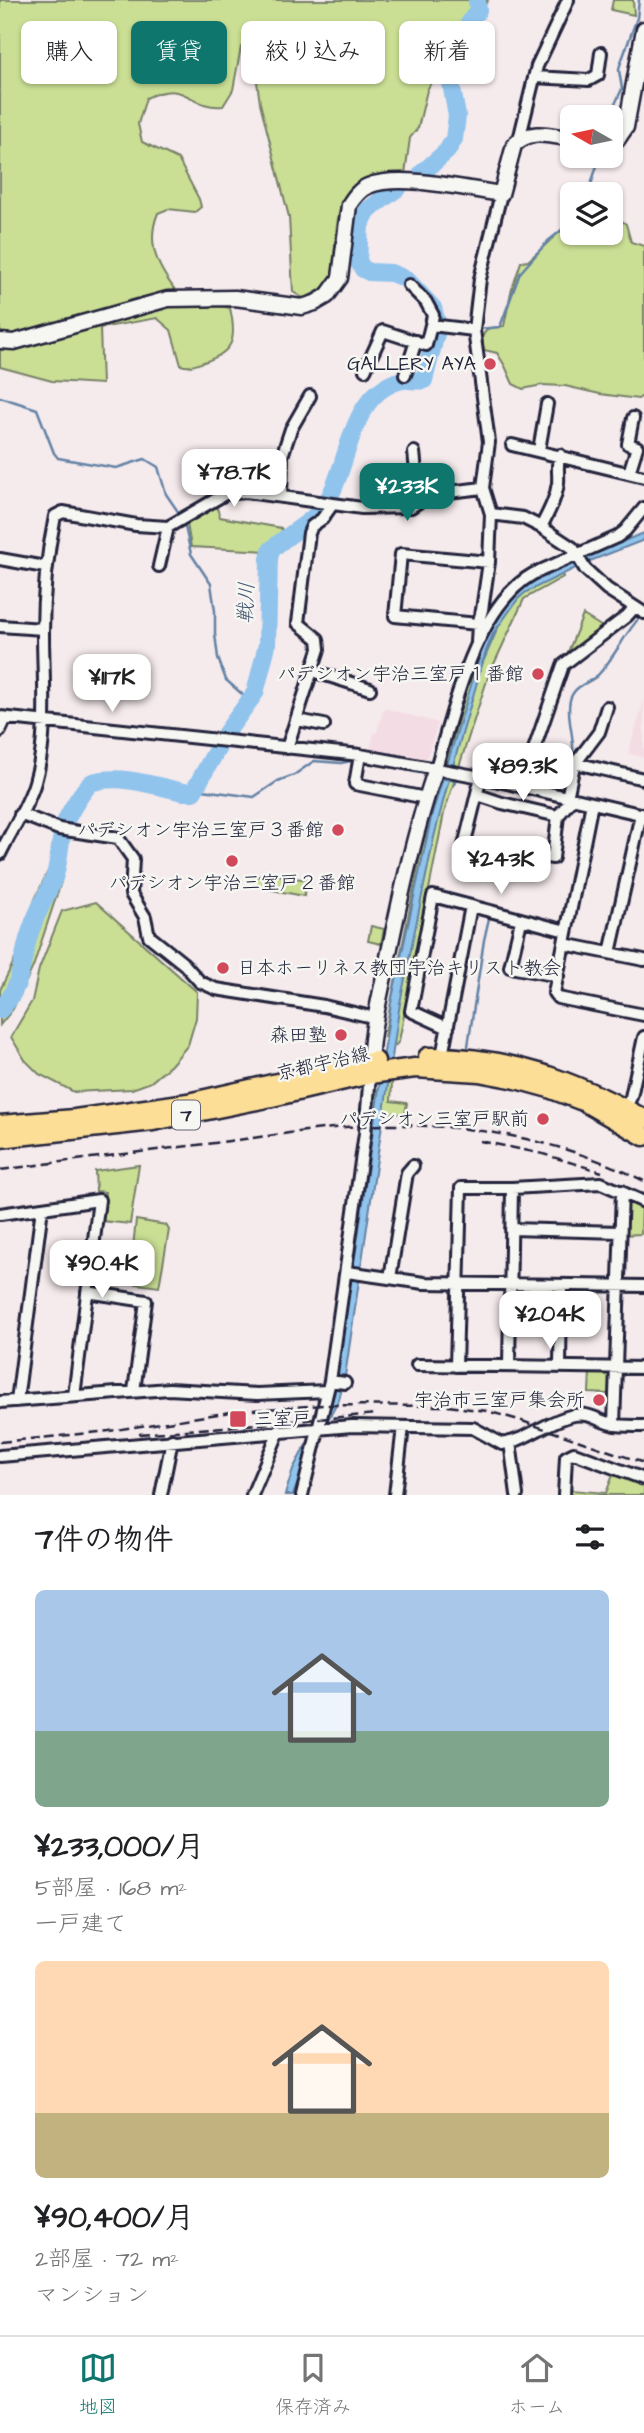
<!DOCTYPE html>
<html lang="ja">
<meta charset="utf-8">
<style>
:root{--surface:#fff;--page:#f6f6f6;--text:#202124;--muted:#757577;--line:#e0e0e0;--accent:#0f766e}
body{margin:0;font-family:"Architects Daughter","Klee One",sans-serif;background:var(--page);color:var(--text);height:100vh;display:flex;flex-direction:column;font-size:26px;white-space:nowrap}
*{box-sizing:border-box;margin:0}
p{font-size:23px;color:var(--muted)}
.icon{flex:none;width:38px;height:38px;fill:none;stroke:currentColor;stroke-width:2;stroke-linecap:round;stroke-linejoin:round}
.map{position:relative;height:1495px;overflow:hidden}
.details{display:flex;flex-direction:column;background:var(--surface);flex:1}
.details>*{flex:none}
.top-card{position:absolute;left:21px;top:21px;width:602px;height:63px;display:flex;gap:14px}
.needle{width:46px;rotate:279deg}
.buttons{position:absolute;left:560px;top:105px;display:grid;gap:14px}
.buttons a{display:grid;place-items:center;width:63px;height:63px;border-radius:10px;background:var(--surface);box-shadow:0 2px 5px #0004;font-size:35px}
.price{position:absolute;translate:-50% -60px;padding:0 16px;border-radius:14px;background:#fff;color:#222;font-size:23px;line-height:46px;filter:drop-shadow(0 2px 4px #0008)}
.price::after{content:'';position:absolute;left:50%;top:42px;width:21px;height:16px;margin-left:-10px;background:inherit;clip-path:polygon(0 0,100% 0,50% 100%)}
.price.active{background:var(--accent);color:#fff}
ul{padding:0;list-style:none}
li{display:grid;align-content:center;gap:14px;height:371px;padding:0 35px}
li span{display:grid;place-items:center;height:217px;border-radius:10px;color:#555}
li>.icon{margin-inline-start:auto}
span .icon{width:126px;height:126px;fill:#fffc;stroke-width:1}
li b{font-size:30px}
h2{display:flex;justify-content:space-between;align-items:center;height:84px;padding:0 35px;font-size:30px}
.tag{padding:0 24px;border-radius:10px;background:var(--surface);box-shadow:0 2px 5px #0004;font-size:24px;line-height:63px}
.tag.active{background:var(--accent);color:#fff}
.tabs{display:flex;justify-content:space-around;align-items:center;height:98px;border-top:2px solid var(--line);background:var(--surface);font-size:19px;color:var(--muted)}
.tabs a{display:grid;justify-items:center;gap:4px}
.tabs .active{color:var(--accent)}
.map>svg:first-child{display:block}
.built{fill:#f4dce5}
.green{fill:#cadf94;stroke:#768068;stroke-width:2}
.water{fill:#90c4ed;stroke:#6483a6;stroke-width:2}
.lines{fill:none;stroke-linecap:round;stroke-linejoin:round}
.stream{stroke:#6483a6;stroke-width:2.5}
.river{stroke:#90c4ed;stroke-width:18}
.minor-casing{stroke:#22223b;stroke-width:16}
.tertiary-casing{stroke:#22223b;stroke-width:19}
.primary-casing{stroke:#22223b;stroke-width:23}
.minor{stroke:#f6f6f2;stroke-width:10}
.tertiary{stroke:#f6f6f2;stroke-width:14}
.primary{stroke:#fdde96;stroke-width:18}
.rail{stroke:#22223b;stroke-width:2.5;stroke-dasharray:10 5;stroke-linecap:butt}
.poi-dot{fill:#d1495b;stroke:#f6f6f2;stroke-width:2.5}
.labels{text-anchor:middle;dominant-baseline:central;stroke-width:5;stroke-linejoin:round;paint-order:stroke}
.shield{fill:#f6f6f2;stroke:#626272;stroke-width:2}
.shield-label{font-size:18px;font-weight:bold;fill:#22223b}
.poi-label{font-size:19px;fill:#22223b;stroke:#f6f6f2;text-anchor:end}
.street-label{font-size:19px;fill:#22223b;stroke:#f6f6f2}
.water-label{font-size:21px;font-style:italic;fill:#435370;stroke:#f6f6f2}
</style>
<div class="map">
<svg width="644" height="1495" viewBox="0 0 644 1495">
<rect width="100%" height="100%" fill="#f5eaec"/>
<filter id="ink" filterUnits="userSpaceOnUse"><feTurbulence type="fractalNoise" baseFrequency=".0143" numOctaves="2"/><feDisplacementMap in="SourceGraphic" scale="14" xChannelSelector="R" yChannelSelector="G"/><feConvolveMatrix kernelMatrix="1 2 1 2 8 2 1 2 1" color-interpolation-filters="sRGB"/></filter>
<g filter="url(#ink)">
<!-- built -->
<path class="built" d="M 644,701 L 644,758 L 628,753 Z
M 384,708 L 438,723 L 426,761 L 370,751 L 374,733 L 377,732 Z"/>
<!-- green -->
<path class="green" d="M 0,0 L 488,0 L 469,31 L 466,67 L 456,78 L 436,74 L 427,90 L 418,128 L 410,138 L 405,174 C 394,174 383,173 372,176 C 329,187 338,241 332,275 C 327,287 316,294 303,298 L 293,292 L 289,217 L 260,103 L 252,46 L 248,43 L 241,47 L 233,90 L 223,106 C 188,109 188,78 146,98 L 138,124 L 142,142 L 178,159 L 199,199 L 201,207 L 195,212 L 168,209 L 158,213 C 143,249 164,277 186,304 L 215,305 L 230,308 C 237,339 234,352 204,362 C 195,365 190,368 181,365 L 171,330 L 157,318 L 100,328 L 102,384 L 52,381 L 0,367 Z
M 613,0 L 633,0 L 634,15 L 611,10 Z
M 611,213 L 626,224 L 631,242 L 644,246 L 644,395 L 638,399 L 600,394 L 565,386 L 542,385 L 523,389 L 513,384 L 505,366 L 497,353 L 484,350 L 482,337 L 487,329 L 504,326 L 511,292 L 521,262 L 528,261 L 572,220 L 572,233 L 611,233 Z
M 215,502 L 220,517 L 281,528 L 284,535 L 267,551 L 191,547 L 186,518 Z
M 561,567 L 563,577 L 524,599 L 488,677 L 444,813 L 399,1041 L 395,1046 L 384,1037 L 422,848 L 471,674 L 488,633 L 507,600 Z
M 583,615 L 604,628 L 566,657 Z
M 55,868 L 61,882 L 33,967 L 13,1009 L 0,1025 L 0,990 L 17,955 L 35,899 L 47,873 Z
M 267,873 L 307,880 L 304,896 L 251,886 L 253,875 L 262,877 Z
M 96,902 L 197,992 L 196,1018 L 188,1045 L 171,1065 L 151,1082 L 132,1089 L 74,1092 L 39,1074 L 25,1060 L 11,1037 L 32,1001 L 39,969 L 62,911 Z
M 371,926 L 384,929 L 381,944 L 368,941 Z
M 392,1082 L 391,1101 L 407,1103 L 405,1114 L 375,1113 L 372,1108 C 374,1095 377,1084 392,1082 Z
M 139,1165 L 130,1224 L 102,1221 L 105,1192 L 96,1191 L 95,1171 Z
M 624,1196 L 642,1204 L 641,1234 L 623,1235 Z
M 136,1220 L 166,1225 L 169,1230 L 159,1287 L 129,1283 Z
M 590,1371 L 609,1372 L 612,1376 L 610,1394 L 589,1393 Z
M 616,1474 L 635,1478 L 644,1485 L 644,1495 L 571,1495 L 571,1490 L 606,1493 L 613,1475 Z"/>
<!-- water -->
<path class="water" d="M 644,533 L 644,540 L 590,561 L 526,592 L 518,599 L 493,634 L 486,651 L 446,790 L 434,837 L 400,1003 L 345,1376 L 339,1400 L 307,1458 L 293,1495 L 285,1495 L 293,1469 L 331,1399 L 356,1250 L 391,1003 L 432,814 L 481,653 L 489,633 L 509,600 L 533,577 Z"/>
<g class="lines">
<!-- stream -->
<path class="stream" d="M 609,117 L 622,89 L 619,70 L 620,65 L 637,18 L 639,0
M 588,194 L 600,156
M 478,329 L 500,327 L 520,273 L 548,241 L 572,222
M 0,397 L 37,409 L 54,453 L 58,458 L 116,468 L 145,459 L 158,467 L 166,494 L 181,516
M 184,522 L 191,554 L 211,584 L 215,611 L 215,634 L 218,658 L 226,680 L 250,701
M 481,666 L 498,627
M 573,751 C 574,734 566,717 570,700 C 574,685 588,684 598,675 C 615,657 624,634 641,616
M 363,761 L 425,774
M 441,778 L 456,781 L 455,784
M 195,789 L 254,797 L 278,781 L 294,775 L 314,761 L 341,763 L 356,760
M 468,1046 L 484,940 L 490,914"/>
<!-- river -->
<path class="river" d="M 422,173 L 447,151 L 454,139 L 457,116 L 450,78 L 456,65 L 462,34 L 478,10 L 477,0
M 0,1010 C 25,985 20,957 32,927 C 38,910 47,895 54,878 C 60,861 59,843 64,826 C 67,816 85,785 93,782 C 121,774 156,786 183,792 L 193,792 L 195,789 L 226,733 L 255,693 L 267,645 L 269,559 L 271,550 C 285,536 311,523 322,509 C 351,471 346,392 403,380 C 410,379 417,382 424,380 L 438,326 L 433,308 L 406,279 L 391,273 L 369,272 L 363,269 L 358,261 L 360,225 L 368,210 L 399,187"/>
<defs>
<path id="minor" d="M 534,77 L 589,80 L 598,75 L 601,53
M 519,140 L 537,66 L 568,0
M 409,285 L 426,302 L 433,315 L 431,325
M 365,370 L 383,331 L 426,345 L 431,325 L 474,330
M 405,375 L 416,341
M 512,445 L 644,477
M 539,450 L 547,404
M 414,452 L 417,481 L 423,499
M 629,473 L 637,447 L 628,444 L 633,418
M 281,496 L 282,456 L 291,429 L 310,396
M 491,514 L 523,518 L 541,527 L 573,548 L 585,569 L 607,589 L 644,613
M 541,527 C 548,513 556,499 558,483 C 559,473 556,465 560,455
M 0,559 L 45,567
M 159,566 L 168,527
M 478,624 L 395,616 L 401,554 L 489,562
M 0,626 L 43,629
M 477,642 L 478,624 L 482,610 L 489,562 L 491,514 L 483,488 L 489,442 L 474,330 L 480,279 L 501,194
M 313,671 L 370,689
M 0,717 L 360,755 L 481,777 L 644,815
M 297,720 L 324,725
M 0,731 L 6,718
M 287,748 L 319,649 L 318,639 L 298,623 L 309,533 L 312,526 L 322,519 L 332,505
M 360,755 L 355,784 L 426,798
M 575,763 L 644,779
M 436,768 C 454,708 476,606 533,574 L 617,537 L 625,531 L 644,508
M 481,777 L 464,846 L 553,858 L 558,816 L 572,799
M 521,787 L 563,665 L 627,616 L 634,608
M 478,795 L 502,803 L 558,816
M 567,798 L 574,765 L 599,732 L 607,707
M 592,803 L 554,993 L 558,998 L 644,1015
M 20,814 L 59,829 L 118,838 L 133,859 L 131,894 L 145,917 L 149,936 L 184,964 L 200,982 L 216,989 L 324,1006 L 376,1018
M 0,854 C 11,831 28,806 35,782 C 49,735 43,681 43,633 C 43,593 47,555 55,516 L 63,512 L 136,525 L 168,527 L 225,494 L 246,492 L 362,508 L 411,507 L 423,499 L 440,493 L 483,488
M 521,921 L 510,967 L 558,976
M 564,944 L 644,960
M 610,953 L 641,814
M 448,1028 L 411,1011 L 433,896 L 566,931
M 442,1056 L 471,906
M 625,1109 L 631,1097 L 644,1037
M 0,1214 L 99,1200 L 74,1396
M 511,1229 L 620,1232
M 347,1272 L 424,1283 L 644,1286
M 390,1278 L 407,1173 L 413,1166
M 87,1292 L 146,1301 L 134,1391
M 417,1365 L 644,1368
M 456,1366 L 461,1188 L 512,1188 L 601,1183 L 644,1202
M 509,1366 L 512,1188
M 560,1367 L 561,1285
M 330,1381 L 345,1383
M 17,1401 L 42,1208
M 0,1402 L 169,1389 L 257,1394 L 327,1391
M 614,1425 L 622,1191
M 510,1442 L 517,1495
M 0,1456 L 352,1426 L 473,1428 L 502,1444 C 528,1440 548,1420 574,1415 C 591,1412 601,1423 616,1425 C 625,1426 635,1426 644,1426
M 161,1495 L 172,1440
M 252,1495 L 279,1431
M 302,1495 L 330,1381 L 365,1133 L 370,1074
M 395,1495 L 403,1427
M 564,1495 L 566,1457 L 574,1453 L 644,1479"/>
<path id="tertiary" d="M 611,143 L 617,140 L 626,127 L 644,29
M 0,341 L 14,342 L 168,299 L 235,298 L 302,307 L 315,303 L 327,296 L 340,278 L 349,205 C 354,197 359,190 368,186 C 399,173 467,189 501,194 L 514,145 C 530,128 552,136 572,139
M 370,1069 C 370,1032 381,994 388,957 C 401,894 415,830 436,768"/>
<path id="primary" d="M 428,1057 C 509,1056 574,1081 644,1119
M 0,1125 L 75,1119 L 188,1103 L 375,1061
M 0,1138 L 153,1121 L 272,1097 L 370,1074 L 415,1068 L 479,1072 L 516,1079 L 549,1088 L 583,1101 L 644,1136"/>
</defs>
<!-- minor casing -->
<use href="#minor" class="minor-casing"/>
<!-- tertiary casing -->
<use href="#tertiary" class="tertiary-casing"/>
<!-- primary casing -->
<use href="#primary" class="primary-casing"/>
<!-- minor -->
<use href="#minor" class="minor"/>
<!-- tertiary -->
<use href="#tertiary" class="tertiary"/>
<!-- primary -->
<use href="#primary" class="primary"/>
<!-- rail -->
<path class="rail" d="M 480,1141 L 543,1154 L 602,1172
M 0,1170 C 74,1160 148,1151 222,1142 C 278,1135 335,1125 392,1125 C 480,1125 565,1141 644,1181
M 139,1434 L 377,1414
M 0,1442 L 109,1431 L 237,1411 L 323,1405 L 447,1406 L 487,1411 L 519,1420 L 644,1463"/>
</g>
</g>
<!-- markers -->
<g class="poi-dot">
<circle cx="490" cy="364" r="7"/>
<circle cx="538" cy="674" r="7"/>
<circle cx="338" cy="830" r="7"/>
<circle cx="232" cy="861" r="7"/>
<circle cx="223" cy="968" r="7"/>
<circle cx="341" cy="1035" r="7"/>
<circle cx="543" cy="1119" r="7"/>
<circle cx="599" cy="1400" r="7"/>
<rect x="229" y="1410" width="18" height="18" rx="3.5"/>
</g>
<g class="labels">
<!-- shield labels -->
<rect class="shield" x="172" y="1100.5" width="28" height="29" rx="5"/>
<g class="shield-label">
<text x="186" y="1115">7</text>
</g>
<!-- poi labels -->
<g class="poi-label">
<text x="476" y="364">GALLERY AYA</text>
<text x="524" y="674">パデシオン宇治三室戸１番館</text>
<text x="324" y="830">パデシオン宇治三室戸３番館</text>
<text x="232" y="883" text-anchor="middle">パデシオン宇治三室戸２番館</text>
<text x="237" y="968" text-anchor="start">日本ホーリネス教団宇治キリスト教会</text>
<text x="327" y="1035">森田塾</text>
<text x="529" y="1119">パデシオン三室戸駅前</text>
<text x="585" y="1400">宇治市三室戸集会所</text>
<text x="254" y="1419" text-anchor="start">三室戸</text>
</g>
<!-- street labels -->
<g class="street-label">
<text transform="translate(323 1064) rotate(-13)">京都宇治線</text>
</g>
<!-- water labels -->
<g class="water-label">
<text transform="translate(246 603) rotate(-87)">戦川</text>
</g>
</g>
</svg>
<div class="buttons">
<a><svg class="needle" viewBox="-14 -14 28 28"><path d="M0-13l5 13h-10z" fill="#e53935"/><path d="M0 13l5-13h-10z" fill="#757577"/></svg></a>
<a><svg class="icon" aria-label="layers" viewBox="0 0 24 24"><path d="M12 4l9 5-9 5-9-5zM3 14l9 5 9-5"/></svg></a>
</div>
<b class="price" style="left:234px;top:509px">¥78.7K</b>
<b class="price active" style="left:407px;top:523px">¥233K</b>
<b class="price" style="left:112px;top:714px">¥117K</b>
<b class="price" style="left:523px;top:803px">¥89.3K</b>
<b class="price" style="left:501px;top:896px">¥243K</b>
<b class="price" style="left:102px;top:1300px">¥90.4K</b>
<b class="price" style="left:550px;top:1351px">¥204K</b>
<div class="top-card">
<a class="tag">購入</a>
<a class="tag active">賃貸</a>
<a class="tag">絞り込み</a>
<a class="tag">新着</a>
</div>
</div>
<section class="details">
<h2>7件の物件<svg class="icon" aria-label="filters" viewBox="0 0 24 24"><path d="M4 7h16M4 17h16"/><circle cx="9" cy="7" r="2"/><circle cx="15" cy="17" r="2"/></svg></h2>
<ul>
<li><span style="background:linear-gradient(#a9c7e8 65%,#7fa58c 0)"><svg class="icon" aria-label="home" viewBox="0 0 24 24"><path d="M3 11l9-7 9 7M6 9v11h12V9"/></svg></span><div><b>¥233,000/月</b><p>5部屋 · 168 m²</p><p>一戸建て</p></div></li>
<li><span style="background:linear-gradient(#ffd9b3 70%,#c2b280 0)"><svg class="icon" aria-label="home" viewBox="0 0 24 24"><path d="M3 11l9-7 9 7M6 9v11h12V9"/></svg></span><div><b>¥90,400/月</b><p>2部屋 · 72 m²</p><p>マンション</p></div></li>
</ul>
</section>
<nav class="tabs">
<a class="active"><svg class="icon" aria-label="map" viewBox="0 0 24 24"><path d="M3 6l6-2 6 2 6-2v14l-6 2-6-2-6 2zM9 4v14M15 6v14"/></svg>地図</a>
<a><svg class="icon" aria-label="saved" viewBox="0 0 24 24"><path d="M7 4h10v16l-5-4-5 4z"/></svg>保存済み</a>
<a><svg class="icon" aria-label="home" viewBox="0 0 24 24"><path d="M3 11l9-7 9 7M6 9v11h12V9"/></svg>ホーム</a>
</nav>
